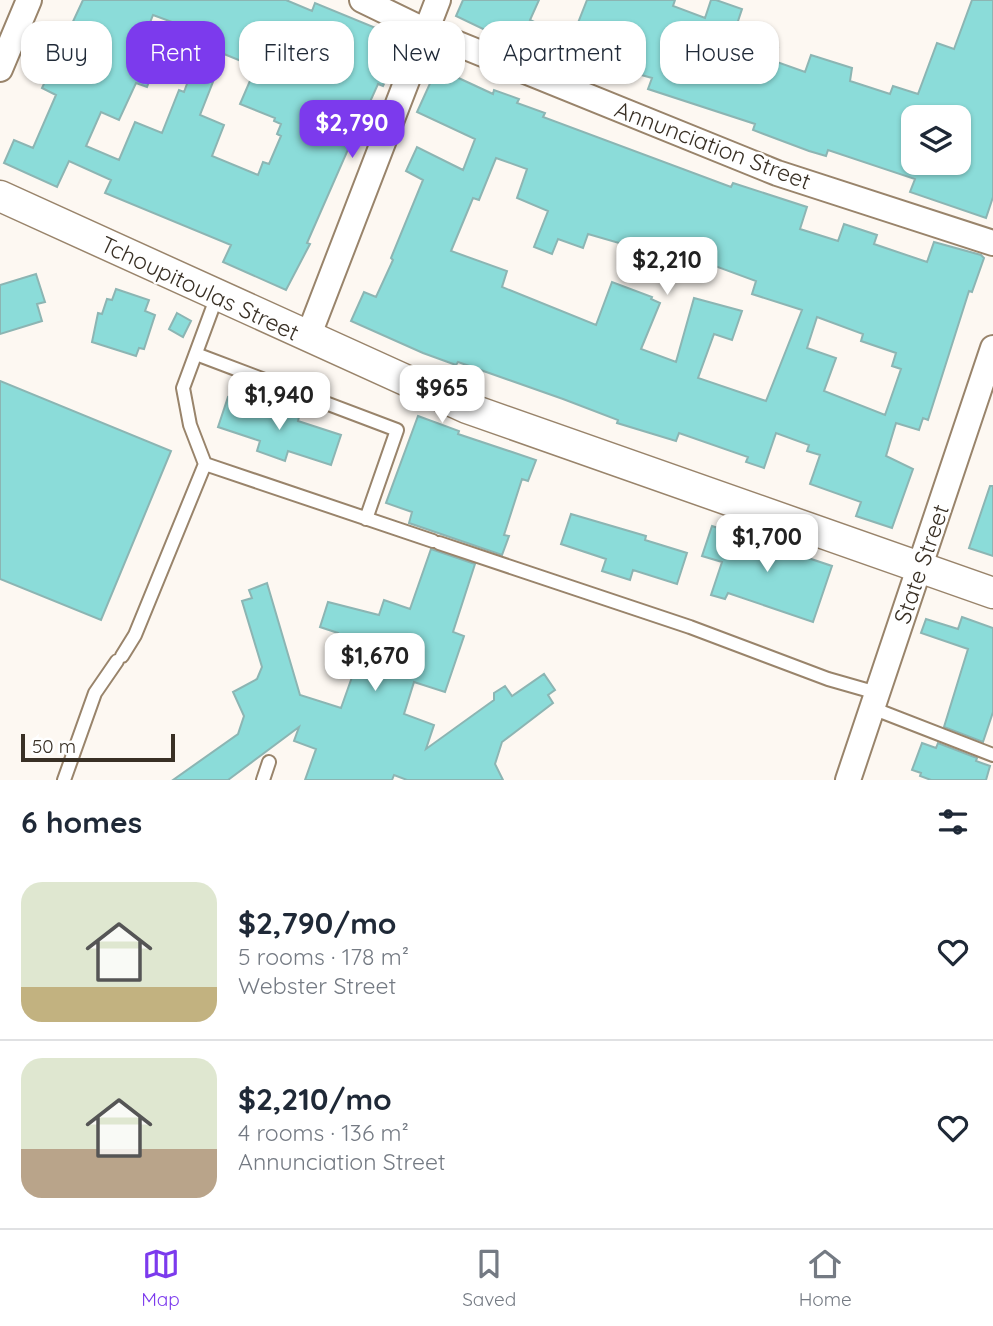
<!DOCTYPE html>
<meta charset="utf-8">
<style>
:root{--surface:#fff;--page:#f2f2f3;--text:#1f2937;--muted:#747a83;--line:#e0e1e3;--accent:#7c3aed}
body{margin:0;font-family:Quicksand,sans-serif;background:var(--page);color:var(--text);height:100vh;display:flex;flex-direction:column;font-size:26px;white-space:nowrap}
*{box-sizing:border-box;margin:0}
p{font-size:23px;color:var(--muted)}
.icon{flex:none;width:38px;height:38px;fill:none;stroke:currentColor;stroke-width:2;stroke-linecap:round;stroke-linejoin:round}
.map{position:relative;height:780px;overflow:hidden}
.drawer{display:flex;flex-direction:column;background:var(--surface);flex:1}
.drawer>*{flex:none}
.guide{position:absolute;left:21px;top:21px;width:952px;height:63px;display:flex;gap:14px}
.buttons{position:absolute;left:901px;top:105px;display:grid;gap:14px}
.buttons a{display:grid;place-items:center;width:70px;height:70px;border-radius:14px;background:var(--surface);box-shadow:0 2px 5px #0004;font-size:35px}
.scale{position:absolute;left:21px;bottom:18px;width:154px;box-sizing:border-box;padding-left:7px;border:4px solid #393025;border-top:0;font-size:19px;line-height:24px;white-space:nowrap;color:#393025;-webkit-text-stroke:5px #fff;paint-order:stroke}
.price{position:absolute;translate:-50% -60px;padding:0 16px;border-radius:14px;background:#fff;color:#222;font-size:23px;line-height:46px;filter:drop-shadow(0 2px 4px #0008)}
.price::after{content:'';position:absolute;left:50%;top:42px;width:21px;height:16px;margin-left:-10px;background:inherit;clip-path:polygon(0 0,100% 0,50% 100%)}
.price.selected{background:var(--accent);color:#fff}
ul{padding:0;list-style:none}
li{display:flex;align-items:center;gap:21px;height:175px;padding:0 21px}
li+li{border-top:2px solid var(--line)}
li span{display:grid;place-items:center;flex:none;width:196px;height:140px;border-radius:21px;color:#555}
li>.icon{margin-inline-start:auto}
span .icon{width:84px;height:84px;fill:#fffc;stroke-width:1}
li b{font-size:30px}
h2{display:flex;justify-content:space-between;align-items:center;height:84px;padding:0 21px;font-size:30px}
.pill{padding:0 24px;border-radius:21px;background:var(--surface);box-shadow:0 2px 5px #0004;font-size:24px;line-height:63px}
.pill.selected{background:var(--accent);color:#fff}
.tabs{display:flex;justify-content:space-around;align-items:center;height:98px;border-top:2px solid var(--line);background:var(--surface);font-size:19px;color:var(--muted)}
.tabs a{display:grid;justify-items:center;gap:4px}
.tabs .selected{color:var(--accent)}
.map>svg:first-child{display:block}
.building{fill:#8bdcd9;stroke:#8cb5b3;stroke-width:2;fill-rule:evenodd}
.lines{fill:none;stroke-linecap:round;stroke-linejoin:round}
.service-casing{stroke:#99846b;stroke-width:16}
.minor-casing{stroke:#99846b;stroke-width:28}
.tertiary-casing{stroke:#99846b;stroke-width:33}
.service{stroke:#fff;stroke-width:12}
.minor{stroke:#fff;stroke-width:24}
.tertiary{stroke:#fff;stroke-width:30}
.labels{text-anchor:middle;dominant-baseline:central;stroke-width:5;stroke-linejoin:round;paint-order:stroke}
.street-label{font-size:23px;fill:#393025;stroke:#fff}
</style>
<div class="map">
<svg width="993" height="780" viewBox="0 0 993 780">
<rect width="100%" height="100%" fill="#fdf8f2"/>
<!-- building -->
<path class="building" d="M 83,0 L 286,0 L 312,11 L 315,3 L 405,40 L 383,86 L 378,84 L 365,113 L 360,111 L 346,144 L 350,145 L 307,243 L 310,244 L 286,290 L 223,262 L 231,245 L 105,193 L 111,180 L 69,161 L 57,187 L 4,163 L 14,140 L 33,148 L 56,95 L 42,88 ZM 153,15 L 183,26 L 178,39 L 200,48 L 184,92 L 179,90 L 162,133 L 135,122 L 119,160 L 86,146 L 101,112 L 119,120 L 136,83 L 147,87 L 159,55 L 140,48 ZM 224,54 L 256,67 L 240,104 L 275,118 L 274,121 L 281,124 L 277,134 L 281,136 L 269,164 L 263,162 L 258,175 L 212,156 L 224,125 L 200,115 Z
M 463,0 L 539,0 L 530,20 L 543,26 L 531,52 L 456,16 Z
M 587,0 L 675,0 L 673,6 L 705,18 L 711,0 L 716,0 L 742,9 L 734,33 L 778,48 L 774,61 L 805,72 L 811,55 L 852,68 L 850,81 L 890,94 L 893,86 L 918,94 L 937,43 L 954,49 L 972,0 L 993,0 L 993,197 L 986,218 L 910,192 L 915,179 L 828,150 L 826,156 L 809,151 L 753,130 L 755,124 L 648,89 L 652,78 L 595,62 L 603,39 L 576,28 ZM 914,117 L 959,117 L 959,163 L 914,163 Z
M 437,68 L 493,94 L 494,90 L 519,99 L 517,103 L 545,113 L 543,117 L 731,187 L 733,183 L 807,207 L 800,229 L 838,241 L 844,224 L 877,235 L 874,244 L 927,262 L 934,242 L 981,255 L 984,258 L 972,292 L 969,291 L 928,420 L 923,418 L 919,430 L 896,423 L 886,456 L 913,469 L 892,528 L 856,516 L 861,502 L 810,484 L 820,455 L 807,451 L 809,445 L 776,433 L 764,468 L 746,462 L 748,457 L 679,433 L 676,441 L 617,423 L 618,420 L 563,399 L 458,362 L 456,365 L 423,353 L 351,321 L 364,292 L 376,297 L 393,260 L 391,258 L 423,180 L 406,171 L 417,147 L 463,170 L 475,139 L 417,112 ZM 496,158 L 527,169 L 517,198 L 548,211 L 534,247 L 552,254 L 558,239 L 583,248 L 588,234 L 671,258 L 675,244 L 706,255 L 704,262 L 756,281 L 752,294 L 802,310 L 766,401 L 698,378 L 714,334 L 732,340 L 742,311 L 694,298 L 676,362 L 641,349 L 660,303 L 651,299 L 652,297 L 612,282 L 596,325 L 502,287 L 507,271 L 451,251 L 473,198 L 479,200 ZM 817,317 L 863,334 L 861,341 L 896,353 L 892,366 L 901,369 L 885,415 L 824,391 L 836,358 L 807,348 Z
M 36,274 L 45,302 L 37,304 L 42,321 L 0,334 L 0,285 Z
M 116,289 L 149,300 L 145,311 L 155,315 L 144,349 L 139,348 L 136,356 L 92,342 L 98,313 L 102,314 L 107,299 L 112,300 Z
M 177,313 L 191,321 L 183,337 L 169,329 Z
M 0,381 L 171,451 L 101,620 L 0,579 Z
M 228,397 L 299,417 L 298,421 L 341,435 L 331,465 L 288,451 L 285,461 L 257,451 L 260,441 L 218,427 Z
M 418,416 L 459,431 L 458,434 L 536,460 L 528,481 L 522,479 L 504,535 L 509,536 L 502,555 L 409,523 L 412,512 L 386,503 Z
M 990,486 L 993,486 L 993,556 L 969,548 Z
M 571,514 L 646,536 L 645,540 L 687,553 L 677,584 L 633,570 L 630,580 L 602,571 L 606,559 L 561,544 Z
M 712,526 L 832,566 L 813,622 L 728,593 L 725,599 L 711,595 L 722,562 L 702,556 Z
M 431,549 L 475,564 L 453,632 L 464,636 L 445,692 L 414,682 L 404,714 L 434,725 L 426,749 L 494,700 L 494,693 L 505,686 L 512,696 L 544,674 L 555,690 L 548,695 L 553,703 L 502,742 L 495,764 L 503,780 L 407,780 L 394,775 L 392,780 L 305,780 L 316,749 L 294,741 L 299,727 L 228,780 L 173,780 L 238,734 L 244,716 L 233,692 L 257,679 L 262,667 L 242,601 L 252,598 L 249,590 L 267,583 L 300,695 L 341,708 L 357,663 L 340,658 L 342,653 L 333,650 L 338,633 L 320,627 L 328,602 L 379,615 L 384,600 L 410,609 Z
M 962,617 L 993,628 L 993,712 L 983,742 L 944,727 L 968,649 L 921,633 L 926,619 L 958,629 Z
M 922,743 L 936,748 L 938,743 L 977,758 L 976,761 L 990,766 L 986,780 L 931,780 L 920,776 L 921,773 L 912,770 Z"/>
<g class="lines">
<defs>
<path id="service" d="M 196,354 L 397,430 L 366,519
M 205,464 L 433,541
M 439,543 L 690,627 L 828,679 L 877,693
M 122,656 L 135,635 L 205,464 L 190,425 L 183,388 L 217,296
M 872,708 L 993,755
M 64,780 L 95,693 L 117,661
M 263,780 L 269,762"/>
<path id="minor" d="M 362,0 L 426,31 L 777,173 L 993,243
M 0,69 L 29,0
M 308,337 L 438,0
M 848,780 L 993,348"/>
<path id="tertiary" d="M 0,196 L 467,408 L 993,593"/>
</defs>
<!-- service casing -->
<use href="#service" class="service-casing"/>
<!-- minor casing -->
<use href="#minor" class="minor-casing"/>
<!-- tertiary casing -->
<use href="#tertiary" class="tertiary-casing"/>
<!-- service -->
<use href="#service" class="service"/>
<!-- minor -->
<use href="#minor" class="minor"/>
<!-- tertiary -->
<use href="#tertiary" class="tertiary"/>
</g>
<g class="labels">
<!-- street labels -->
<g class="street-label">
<text transform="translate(713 145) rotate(21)">Annunciation Street</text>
<text transform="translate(200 288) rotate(25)">Tchoupitoulas Street</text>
<text transform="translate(921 564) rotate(-71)">State Street</text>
</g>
</g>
</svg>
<div class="buttons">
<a><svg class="icon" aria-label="layers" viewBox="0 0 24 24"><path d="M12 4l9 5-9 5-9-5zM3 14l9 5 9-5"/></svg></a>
</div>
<div class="scale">50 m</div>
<b class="price selected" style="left:352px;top:160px">$2,790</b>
<b class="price" style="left:667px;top:297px">$2,210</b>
<b class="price" style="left:442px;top:425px">$965</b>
<b class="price" style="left:279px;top:432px">$1,940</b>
<b class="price" style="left:767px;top:574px">$1,700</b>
<b class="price" style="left:375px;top:693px">$1,670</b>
<div class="guide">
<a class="pill">Buy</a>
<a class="pill selected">Rent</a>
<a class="pill">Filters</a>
<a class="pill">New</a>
<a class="pill">Apartment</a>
<a class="pill">House</a>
</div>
</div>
<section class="drawer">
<h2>6 homes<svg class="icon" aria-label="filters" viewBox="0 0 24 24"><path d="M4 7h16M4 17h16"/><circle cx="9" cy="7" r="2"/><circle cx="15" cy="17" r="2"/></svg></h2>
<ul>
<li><span style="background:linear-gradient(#dfe7d0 75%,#c2b280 0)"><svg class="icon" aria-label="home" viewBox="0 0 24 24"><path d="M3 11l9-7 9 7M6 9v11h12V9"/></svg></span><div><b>$2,790/mo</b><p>5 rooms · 178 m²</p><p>Webster Street</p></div><svg class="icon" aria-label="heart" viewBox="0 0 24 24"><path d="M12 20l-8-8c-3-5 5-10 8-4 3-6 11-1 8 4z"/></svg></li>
<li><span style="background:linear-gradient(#dfe7d0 65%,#b9a48a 0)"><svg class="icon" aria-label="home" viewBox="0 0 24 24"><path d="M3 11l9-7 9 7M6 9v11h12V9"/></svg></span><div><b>$2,210/mo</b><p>4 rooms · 136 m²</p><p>Annunciation Street</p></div><svg class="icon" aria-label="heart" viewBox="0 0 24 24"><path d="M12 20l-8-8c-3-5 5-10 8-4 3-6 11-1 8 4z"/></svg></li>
</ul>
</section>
<nav class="tabs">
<a class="selected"><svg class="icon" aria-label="map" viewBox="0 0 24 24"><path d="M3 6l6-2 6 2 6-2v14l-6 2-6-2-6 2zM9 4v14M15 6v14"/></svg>Map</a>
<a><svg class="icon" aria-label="saved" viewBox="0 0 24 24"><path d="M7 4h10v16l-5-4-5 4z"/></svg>Saved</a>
<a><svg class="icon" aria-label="home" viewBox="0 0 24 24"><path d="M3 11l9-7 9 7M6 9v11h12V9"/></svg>Home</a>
</nav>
